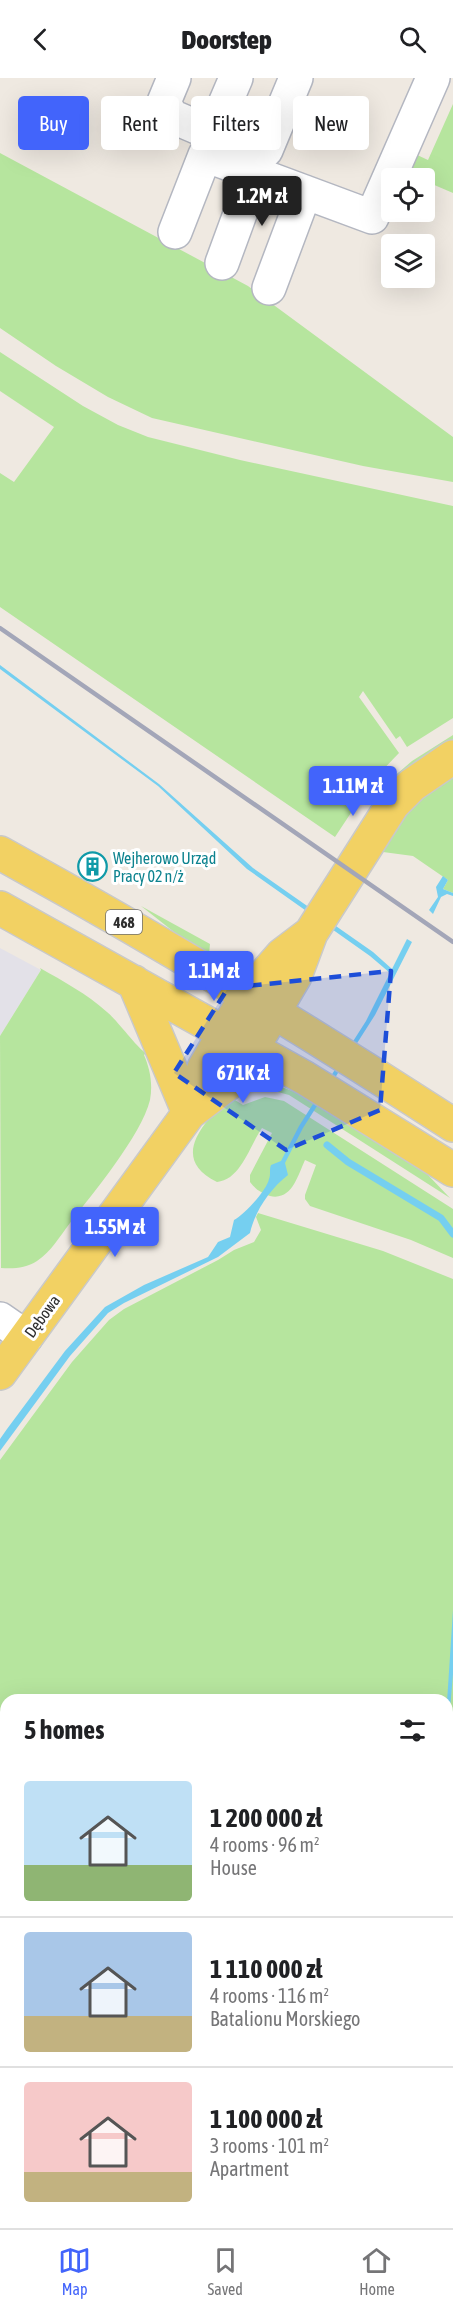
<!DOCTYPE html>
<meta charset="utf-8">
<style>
:root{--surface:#fff;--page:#f2f2f2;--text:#202124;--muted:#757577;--line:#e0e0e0;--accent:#4264fb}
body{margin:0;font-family:"Asap Condensed",sans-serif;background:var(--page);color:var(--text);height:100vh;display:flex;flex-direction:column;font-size:22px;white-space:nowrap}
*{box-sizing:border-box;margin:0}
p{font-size:20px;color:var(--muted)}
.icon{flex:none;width:33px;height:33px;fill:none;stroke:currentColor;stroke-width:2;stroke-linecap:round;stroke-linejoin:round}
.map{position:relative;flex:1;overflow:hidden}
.panel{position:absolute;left:0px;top:1616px;width:453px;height:536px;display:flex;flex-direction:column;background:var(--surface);border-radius:18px 18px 0 0;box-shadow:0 6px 24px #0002}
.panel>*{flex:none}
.banner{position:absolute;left:18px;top:18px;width:417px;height:54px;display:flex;gap:12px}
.buttons{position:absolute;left:381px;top:90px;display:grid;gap:12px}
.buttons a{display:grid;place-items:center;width:54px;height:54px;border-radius:6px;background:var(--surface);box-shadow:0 6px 24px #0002;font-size:30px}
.price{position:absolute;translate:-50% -51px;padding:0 14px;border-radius:6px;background:var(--accent);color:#fff;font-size:20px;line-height:39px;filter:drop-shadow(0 2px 3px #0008)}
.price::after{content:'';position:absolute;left:50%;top:36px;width:18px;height:14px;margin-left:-9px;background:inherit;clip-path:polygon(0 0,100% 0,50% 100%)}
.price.on{background:#222;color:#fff}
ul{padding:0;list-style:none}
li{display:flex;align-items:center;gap:18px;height:150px;padding:0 24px}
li+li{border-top:2px solid var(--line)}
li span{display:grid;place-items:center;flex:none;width:168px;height:120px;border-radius:6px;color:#555}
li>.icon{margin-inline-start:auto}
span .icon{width:72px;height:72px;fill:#fffc;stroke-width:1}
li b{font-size:26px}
h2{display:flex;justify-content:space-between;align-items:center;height:72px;padding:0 24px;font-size:26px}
.pill{padding:0 21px;border-radius:6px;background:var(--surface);box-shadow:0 6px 24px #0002;font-size:21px;line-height:54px}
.pill.on{background:var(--accent);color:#fff}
header{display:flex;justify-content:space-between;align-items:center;height:78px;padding:0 24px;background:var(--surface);font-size:27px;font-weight:800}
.menu{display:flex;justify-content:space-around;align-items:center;height:84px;border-top:2px solid var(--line);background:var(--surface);font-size:16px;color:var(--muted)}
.menu a{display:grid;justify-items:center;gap:3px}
.menu .on{color:var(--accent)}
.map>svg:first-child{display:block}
.industrial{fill:#e3e1e8}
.green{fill:#b6e59e}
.water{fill:#75cff0}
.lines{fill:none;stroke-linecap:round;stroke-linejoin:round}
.stream{stroke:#75cff0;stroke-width:7}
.minor-casing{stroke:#b4b7c1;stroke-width:36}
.major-casing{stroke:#c9c9c9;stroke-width:36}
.minor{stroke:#fff;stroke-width:33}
.major{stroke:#f2d163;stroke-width:33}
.rail{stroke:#a3a6b8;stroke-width:4.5}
.marked{fill:#1d4ed8;fill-opacity:0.2;stroke:#1d4ed8;stroke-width:4.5;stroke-dasharray:12 8;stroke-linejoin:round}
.labels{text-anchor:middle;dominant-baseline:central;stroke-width:6;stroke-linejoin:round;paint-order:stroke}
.shield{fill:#fff;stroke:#6d6d6d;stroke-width:1.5}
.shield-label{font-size:15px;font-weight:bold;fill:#2e2e2e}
.culture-label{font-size:16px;fill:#0d838f;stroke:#fff;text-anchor:start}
.street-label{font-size:16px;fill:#2e2e2e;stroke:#fff}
</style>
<header><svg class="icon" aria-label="back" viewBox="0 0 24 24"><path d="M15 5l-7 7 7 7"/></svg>Doorstep<svg class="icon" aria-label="search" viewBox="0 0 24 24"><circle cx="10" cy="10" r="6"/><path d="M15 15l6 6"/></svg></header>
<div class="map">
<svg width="453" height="2150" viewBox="0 0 453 2150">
<rect width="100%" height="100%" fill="#efe9e1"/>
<!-- industrial -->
<path class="industrial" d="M 0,870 L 41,892 L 0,958 Z
M 453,2115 L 453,2150 L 439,2150 L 433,2146 L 447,2145 L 447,2124 Z"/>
<!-- green -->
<path class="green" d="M 453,26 L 453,115 L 425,103 L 424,100 L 411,98 L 409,100 L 403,100 L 415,76 L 428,82 Z
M 0,75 L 248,208 L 453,359 L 453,404 L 363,388 L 152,340 L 108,319 L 56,288 L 0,250 Z
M 0,274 L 83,328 L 118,347 L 148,359 L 240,382 L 453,428 L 453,640 L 407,669 L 400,658 L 396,661 L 363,613 L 359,619 L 399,675 L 372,703 L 335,759 L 0,529 L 0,395 L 14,404 L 54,349 L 0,313 Z
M 453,657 L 453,662 L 427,679 L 358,758 L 354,755 L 391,701 L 412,683 Z
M 453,698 L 453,815 L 443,811 L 448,802 L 445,800 L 413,778 L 383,774 L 379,771 C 401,738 420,720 453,698 Z
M 141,828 L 210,866 L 209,877 L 188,865 Z
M 40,890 C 63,903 87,916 107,934 C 117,942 138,971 146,975 L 144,977 C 150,991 153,1006 150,1022 C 141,1058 93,1115 70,1145 C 60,1158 51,1174 37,1183 C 26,1190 14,1191 1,1190 L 0,958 L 41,892 Z
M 260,1006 L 276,1007 L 301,1016 L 408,1081 L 428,1097 L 450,1120 L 289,1017 L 267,1011 L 253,1013 L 247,1010 Z
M 230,1019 L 243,1027 L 265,1019 L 284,1023 L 453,1131 L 453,1180 L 411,1162 L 310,1128 L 305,1121 L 305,1117 L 316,1087 L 305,1082 C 298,1097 292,1123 270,1118 C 261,1115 255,1111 250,1104 L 250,1097 L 272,1055 L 262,1050 C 250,1067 241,1102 217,1104 C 168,1080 205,1043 230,1019 Z
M 258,1135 L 383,1173 L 453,1201 L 453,2115 L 447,2124 L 447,1622 L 6,1622 L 6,1836 L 0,1832 L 0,1382 L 72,1284 L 109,1242 L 124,1231 L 218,1182 L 234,1172 L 254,1164 L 261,1152 L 256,1139 Z
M 0,1957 L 6,1961 L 6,2145 L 292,2145 L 301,2150 L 0,2150 Z"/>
<!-- water -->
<path class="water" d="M 0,587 L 159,706 L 253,790 L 373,874 L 392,891 L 407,861 L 412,864 L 375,937 L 303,1050 L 285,1085 L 288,1097 C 270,1111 255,1133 250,1155 L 218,1179 L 124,1225 L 108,1235 L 70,1278 L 0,1373 L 0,1361 L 7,1351 L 65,1273 L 105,1229 L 144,1207 L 208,1179 L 218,1164 L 230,1159 L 234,1142 C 244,1137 267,1112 269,1101 C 271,1096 269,1092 271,1087 L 281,1083 L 299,1048 L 366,943 L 390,895 L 370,878 L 247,791 L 158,708 L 0,591 Z
M 443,798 L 448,802 L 443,811 L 453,815 L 453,818 L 447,816 L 441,819 L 433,836 L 429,832 L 438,819 L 436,809 Z
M 453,1532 L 453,1596 L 447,1667 L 447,1624 Z"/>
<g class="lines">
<!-- stream -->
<path class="stream" d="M 327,1067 L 348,1084 L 441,1140 L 453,1156"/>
<defs>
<path id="minor" d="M 174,0 L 164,24 L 171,38 L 255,74 L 266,72 L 296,0
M 212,56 L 236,0
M 175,154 L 205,77 L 372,139 L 433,0
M 222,185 L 255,95
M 269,210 L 305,114
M 0,1241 L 26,1259
M 0,1916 L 6,1921
M 349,2145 L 357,2150"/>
<path id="major" d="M 0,775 C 155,860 305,951 453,1047
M 0,830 L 305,1000 L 453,1092
M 134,904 L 189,1035
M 189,1035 L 226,1007 L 252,971 L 295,898 L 311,855 L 393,726 L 412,707 L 453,679
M 0,1295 L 189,1035 L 204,990 L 247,917 L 282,877 L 311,855"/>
</defs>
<!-- minor casing -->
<use href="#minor" class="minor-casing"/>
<!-- major casing -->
<use href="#major" class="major-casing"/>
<!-- minor -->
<use href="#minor" class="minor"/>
<!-- major -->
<use href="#major" class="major"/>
<!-- rail -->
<path class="rail" d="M 0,550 L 453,864"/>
</g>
<!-- marked area -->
<path class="marked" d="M 391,893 L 380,1032 L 286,1072 L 174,995 L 228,910 Z"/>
<!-- icons -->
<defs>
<symbol id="building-ring" viewBox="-11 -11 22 22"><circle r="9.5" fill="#fff" stroke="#0f9aa8" stroke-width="1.5"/><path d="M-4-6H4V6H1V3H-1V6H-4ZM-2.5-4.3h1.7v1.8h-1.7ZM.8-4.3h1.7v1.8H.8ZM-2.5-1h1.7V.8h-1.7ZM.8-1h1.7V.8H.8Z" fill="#0f9aa8"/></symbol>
</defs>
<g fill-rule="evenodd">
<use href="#building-ring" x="76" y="772" width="33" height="33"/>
</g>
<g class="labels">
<!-- shield labels -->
<rect class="shield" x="106" y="832" width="36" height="24" rx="4.5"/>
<g class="shield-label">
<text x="124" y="844">468</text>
</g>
<!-- culture labels -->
<g class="culture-label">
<text x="113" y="780">Wejherowo Urząd<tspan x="113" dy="18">Pracy 02 n/ż</tspan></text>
</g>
<!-- street labels -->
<g class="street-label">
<text transform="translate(42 1238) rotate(-54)">Dębowa</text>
</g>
</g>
</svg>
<div class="buttons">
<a><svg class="icon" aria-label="locate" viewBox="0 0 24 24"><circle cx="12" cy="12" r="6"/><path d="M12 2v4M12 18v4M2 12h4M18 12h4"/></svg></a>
<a><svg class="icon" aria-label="layers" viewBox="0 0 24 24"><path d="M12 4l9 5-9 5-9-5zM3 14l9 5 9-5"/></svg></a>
</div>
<b class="price on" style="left:262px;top:149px">1.2M zł</b>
<b class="price" style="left:353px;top:739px">1.11M zł</b>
<b class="price" style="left:214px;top:924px">1.1M zł</b>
<b class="price" style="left:243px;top:1026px">671K zł</b>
<b class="price" style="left:115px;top:1180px">1.55M zł</b>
<div class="banner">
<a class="pill on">Buy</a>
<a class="pill">Rent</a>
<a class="pill">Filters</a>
<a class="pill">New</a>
</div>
<section class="panel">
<h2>5 homes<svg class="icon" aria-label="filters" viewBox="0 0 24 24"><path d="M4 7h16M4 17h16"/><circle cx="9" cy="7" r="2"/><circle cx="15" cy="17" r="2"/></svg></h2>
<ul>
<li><span style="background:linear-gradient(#bfe0f5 70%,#8fb573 0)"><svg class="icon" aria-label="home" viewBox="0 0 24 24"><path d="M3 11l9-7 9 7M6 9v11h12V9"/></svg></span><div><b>1 200 000 zł</b><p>4 rooms · 96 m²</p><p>House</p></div></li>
<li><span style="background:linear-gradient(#a9c7e8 70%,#c2b280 0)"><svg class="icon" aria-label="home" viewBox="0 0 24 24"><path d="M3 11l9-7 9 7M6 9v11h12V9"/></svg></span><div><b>1 110 000 zł</b><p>4 rooms · 116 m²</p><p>Batalionu Morskiego</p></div></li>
<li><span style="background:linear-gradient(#f6c9c9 75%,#c2b280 0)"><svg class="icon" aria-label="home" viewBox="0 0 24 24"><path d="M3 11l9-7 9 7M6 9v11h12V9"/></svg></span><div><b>1 100 000 zł</b><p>3 rooms · 101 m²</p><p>Apartment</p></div></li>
</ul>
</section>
</div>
<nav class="menu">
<a class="on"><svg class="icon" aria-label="map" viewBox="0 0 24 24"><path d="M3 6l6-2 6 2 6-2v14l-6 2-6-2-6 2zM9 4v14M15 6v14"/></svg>Map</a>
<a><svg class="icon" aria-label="saved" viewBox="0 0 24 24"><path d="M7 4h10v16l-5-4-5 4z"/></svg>Saved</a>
<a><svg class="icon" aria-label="home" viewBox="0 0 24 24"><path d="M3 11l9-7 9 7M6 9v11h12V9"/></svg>Home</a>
</nav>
